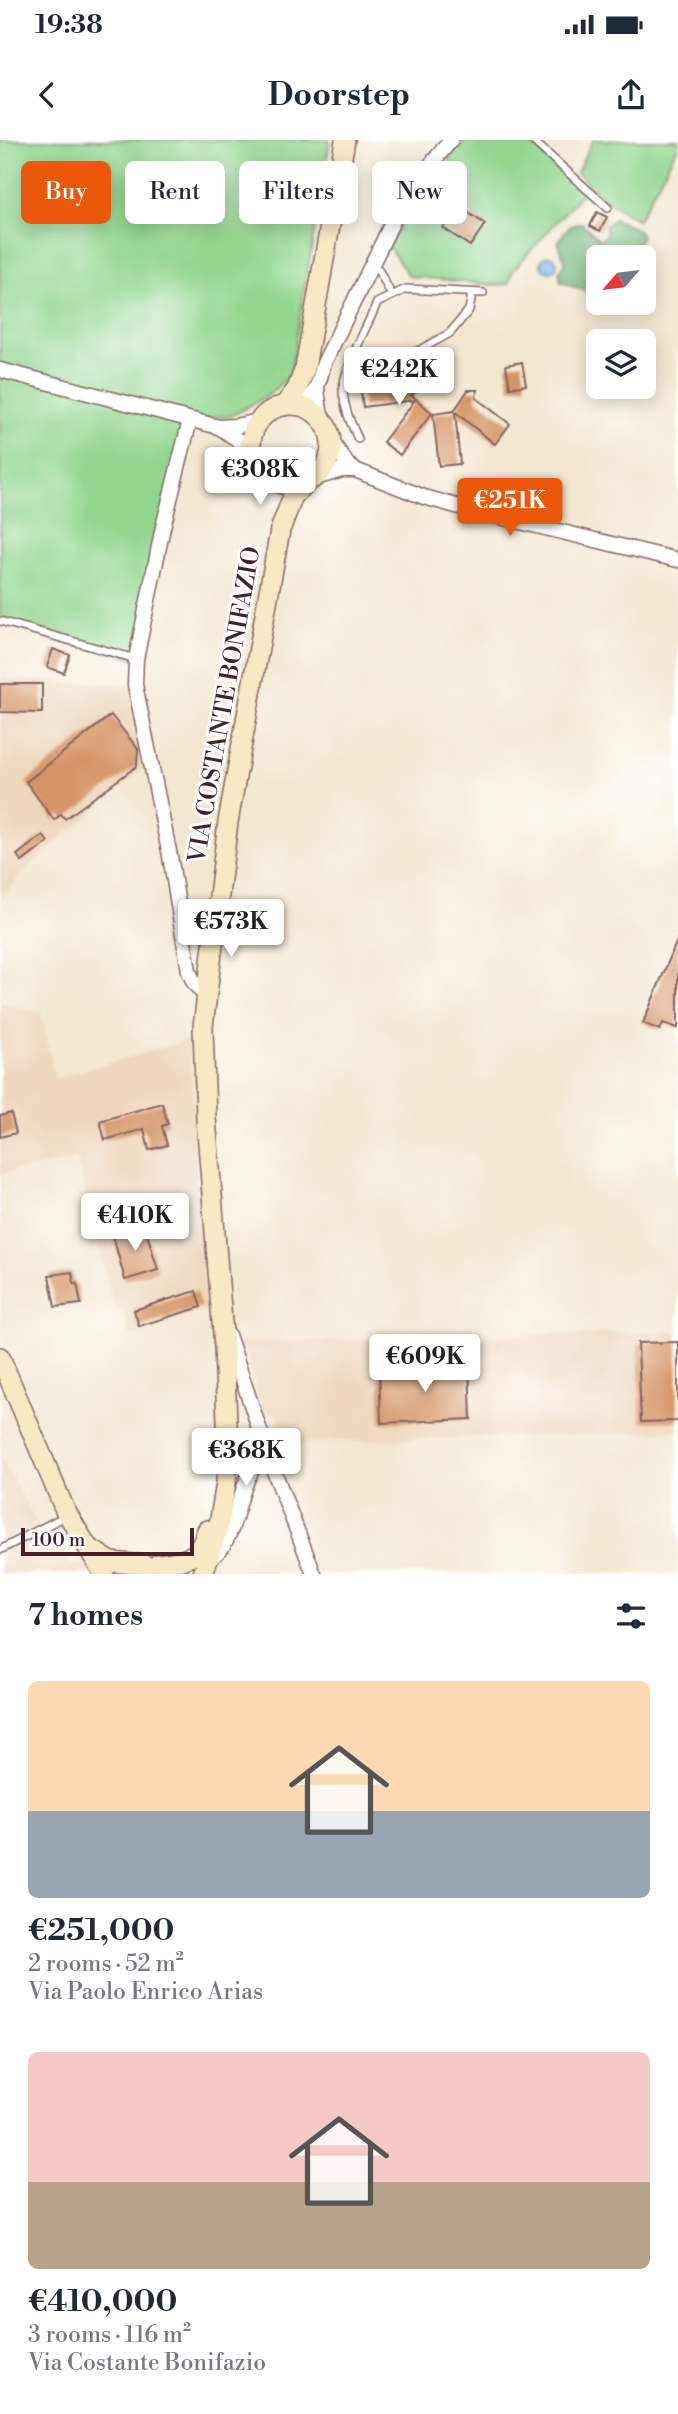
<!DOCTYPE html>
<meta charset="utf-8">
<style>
:root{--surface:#fff;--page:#f6f6f7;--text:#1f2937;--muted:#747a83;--accent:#ea580c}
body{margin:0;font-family:"Libre Bodoni",serif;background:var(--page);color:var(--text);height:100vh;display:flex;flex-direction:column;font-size:26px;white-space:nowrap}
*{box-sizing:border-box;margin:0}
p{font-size:23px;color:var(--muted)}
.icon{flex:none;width:38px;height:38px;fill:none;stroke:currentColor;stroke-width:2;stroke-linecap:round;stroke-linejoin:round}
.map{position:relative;height:1434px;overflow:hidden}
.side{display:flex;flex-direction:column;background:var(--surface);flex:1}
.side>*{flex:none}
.banner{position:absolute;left:21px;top:21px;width:637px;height:63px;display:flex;gap:14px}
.needle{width:46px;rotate:242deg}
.controls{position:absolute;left:586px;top:105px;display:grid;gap:14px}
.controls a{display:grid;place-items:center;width:70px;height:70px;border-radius:10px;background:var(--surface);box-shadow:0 4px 18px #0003;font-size:35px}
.scale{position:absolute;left:21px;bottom:18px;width:173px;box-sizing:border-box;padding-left:7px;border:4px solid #4a1f2b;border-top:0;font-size:19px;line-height:24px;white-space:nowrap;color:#4a1f2b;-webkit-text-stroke:5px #fff;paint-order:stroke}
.price{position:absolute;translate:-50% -60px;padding:0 16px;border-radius:7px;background:#fff;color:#222;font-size:23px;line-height:46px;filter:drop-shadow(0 2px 4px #0008)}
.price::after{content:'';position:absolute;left:50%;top:42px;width:21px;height:16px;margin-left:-10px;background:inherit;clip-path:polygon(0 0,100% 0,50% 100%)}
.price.selected{background:var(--accent);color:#fff}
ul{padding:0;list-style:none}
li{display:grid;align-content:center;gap:14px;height:371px;padding:0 28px}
li span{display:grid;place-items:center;height:217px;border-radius:10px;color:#555}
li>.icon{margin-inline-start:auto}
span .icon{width:126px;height:126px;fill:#fffc;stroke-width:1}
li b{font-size:30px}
h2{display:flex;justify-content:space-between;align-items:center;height:84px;padding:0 28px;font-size:30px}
.tag{padding:0 24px;border-radius:10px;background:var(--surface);box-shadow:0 4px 18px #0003;font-size:24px;line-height:63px}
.tag.selected{background:var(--accent);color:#fff}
.status{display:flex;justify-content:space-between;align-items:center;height:49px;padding:0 35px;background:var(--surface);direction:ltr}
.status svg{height:19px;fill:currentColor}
header{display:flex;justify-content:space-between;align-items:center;height:91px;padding:0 28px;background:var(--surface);font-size:32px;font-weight:700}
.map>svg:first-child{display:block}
.built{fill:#efd6bc}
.green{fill:#91d58e;stroke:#6e7a5c;stroke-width:2}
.forest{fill:#74b679;stroke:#5f6a52;stroke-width:2}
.water{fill:#7dbdf2;stroke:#646e8e;stroke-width:2}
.building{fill:#d69568}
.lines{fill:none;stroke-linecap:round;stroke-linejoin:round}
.lane-casing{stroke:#856565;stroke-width:10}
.street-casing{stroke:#856565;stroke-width:17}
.secondary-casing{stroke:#856565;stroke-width:22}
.lane{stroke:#fff;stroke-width:7}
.street{stroke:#fff;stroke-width:14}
.secondary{stroke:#f8e8c3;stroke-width:19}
.labels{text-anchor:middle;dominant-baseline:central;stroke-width:6;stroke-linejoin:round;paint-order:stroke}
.street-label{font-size:24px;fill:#4a1f2b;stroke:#fff}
</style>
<div class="status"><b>19:38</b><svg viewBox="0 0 49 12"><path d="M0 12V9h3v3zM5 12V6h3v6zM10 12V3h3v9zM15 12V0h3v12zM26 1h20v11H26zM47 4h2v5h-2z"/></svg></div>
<header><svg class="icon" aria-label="back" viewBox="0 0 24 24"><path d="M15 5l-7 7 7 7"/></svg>Doorstep<svg class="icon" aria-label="share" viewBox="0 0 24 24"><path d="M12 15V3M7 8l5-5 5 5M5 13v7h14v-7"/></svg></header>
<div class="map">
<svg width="678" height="1434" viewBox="0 0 678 1434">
<rect width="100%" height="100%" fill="#fff"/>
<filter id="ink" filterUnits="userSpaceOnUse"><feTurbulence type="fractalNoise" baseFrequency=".0143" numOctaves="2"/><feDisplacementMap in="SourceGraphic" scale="14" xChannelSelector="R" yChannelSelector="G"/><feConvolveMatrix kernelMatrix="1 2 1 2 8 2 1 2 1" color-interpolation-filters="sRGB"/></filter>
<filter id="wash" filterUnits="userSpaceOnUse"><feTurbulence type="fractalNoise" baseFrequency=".00686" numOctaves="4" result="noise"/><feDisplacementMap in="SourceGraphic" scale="28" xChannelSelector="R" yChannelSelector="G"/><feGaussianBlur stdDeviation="1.57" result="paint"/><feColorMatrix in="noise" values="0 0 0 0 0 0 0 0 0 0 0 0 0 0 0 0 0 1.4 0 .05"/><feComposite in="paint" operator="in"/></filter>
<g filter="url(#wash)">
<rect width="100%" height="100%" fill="#f3e7d0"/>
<!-- built -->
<path class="built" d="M 0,538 L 132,546 L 146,626 L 32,723 L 0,759 Z
M 0,862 L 41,873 L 55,939 L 189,900 L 206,1170 L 130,1195 L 122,1169 L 114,1169 L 77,1019 L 0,1034 Z
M 678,1191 L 678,1291 L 287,1303 L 278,1275 L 261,1269 L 246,1212 L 239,1212 L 238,1203 Z
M 0,1315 L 43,1396 L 59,1388 L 62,1393 L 55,1406 L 69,1424 L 85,1423 L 96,1434 L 0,1434 Z"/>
<!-- green -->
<path class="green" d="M 0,0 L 330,0 L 290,234 L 269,255 L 231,276 L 190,280 L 136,519 L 0,481 Z
M 465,0 L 526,0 L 583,52 L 514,129 L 508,144 L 493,145 L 409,136 L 388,106 L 423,48 Z
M 593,0 L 678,0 L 678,6 L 638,80 L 601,57 L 577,32 Z"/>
<!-- forest -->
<path class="forest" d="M 614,79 L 637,89 L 642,96 L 630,117 L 598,117 L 598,156 L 561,142 L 559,132 L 565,121 L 558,103 C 563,92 570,83 582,83 L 600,100 L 606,95 L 605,86 Z"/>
<!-- water -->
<path class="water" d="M541 124a8 8 0 1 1 16 0a8 8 0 1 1-16 0Z"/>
<g id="blocks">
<!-- building -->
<path class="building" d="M 458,66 L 485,84 L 470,106 L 443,88 Z
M 597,72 L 607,77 L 600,91 L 590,86 Z
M 522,222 L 526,245 L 510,248 L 506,225 Z
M 419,230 L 424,238 L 419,241 L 423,248 L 411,255 L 432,273 L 400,315 L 383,302 L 415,260 L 363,267 L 360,244 L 406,238 Z
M 468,250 L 477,250 L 476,258 L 510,284 L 495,304 L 455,272 L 460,324 L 439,326 L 433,274 L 454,271 Z
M 53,509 L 70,515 L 64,533 L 47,527 Z
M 0,544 L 42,544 L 42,573 L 0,572 Z
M 111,575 L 138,609 L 137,626 L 65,679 L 61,674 L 54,680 L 26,642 Z
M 43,695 L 48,702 L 22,722 L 17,715 Z
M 678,798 L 678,888 L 663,883 L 660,890 L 643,883 Z
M 162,963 L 168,984 L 162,986 L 167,1005 L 149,1010 L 144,989 L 105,1000 L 100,981 Z
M 11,973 L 16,993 L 0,997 L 0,976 Z
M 145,1087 L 158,1130 L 125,1140 L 113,1096 Z
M 72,1132 L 74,1144 L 77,1143 L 81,1164 L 55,1167 L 49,1135 Z
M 196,1151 L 201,1167 L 139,1186 L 134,1170 Z
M 678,1202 L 678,1281 L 641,1282 L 638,1203 Z
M 469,1225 L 471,1279 L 381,1283 L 379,1228 Z"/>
</g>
</g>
<g filter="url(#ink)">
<use href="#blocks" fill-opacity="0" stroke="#856565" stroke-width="2"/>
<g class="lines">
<defs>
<path id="lane" d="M 532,0 L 608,68
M 371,127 L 379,131 L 392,156
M 349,228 L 366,233 L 391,226 L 450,193 L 469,170 L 472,153
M 358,299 C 351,283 344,269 343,251 C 343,230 368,185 377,163 L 406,149 L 483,153
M 0,481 L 136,519
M 0,1410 L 67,1375"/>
<path id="street" d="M 0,230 L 219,287 L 238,300 L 252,314
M 317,249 L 320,271 L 327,288
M 300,266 C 317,256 319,241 324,223 L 405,56 L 451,0
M 190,280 L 163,387 L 136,519 L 135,545 L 170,716 L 189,831 L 194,843 L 206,857
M 219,287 L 235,286 L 259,281
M 330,299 L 347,324 L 355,330 L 424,357 L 467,369 L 678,420
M 312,339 L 342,330 L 355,330
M 228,1195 L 270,1321 L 314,1434
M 209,1420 C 213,1416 218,1412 221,1408 C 242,1380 237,1334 268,1313"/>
<path id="secondary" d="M251 305a40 40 0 1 1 80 0a40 40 0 1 1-80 0Z
M 284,266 L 297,249 L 305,228 L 345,0
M 0,1217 L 65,1370 L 104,1434
M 91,1409 L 111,1422 L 145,1425
M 158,1424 C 185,1421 200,1419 207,1390
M 203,1434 L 219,1384 L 226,1343 L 228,1307 L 224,1207 L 206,978 L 203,887 L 228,682 L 280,390 L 293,356 L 308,341"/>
</defs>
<!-- lane casing -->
<use href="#lane" class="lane-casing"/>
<!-- street casing -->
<use href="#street" class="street-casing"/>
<!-- secondary casing -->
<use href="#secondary" class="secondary-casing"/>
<!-- lane -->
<use href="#lane" class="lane"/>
<!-- street -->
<use href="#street" class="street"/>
<!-- secondary -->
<use href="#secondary" class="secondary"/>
</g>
</g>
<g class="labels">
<!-- street labels -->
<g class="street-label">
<text transform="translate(225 565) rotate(-80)">VIA COSTANTE BONIFAZIO</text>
</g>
</g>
</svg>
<div class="controls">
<a><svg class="needle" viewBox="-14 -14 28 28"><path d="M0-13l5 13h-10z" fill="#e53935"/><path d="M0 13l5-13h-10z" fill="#747a83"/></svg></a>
<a><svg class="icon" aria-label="layers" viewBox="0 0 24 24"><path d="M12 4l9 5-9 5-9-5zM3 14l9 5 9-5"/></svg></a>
</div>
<div class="scale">100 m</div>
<b class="price" style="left:399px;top:267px">€242K</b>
<b class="price" style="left:260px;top:367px">€308K</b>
<b class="price selected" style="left:510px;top:398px">€251K</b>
<b class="price" style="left:231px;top:819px">€573K</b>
<b class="price" style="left:135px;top:1113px">€410K</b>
<b class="price" style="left:425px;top:1254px">€609K</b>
<b class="price" style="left:246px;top:1348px">€368K</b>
<div class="banner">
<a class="tag selected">Buy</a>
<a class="tag">Rent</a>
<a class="tag">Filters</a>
<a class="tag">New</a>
</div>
</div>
<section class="side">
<h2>7 homes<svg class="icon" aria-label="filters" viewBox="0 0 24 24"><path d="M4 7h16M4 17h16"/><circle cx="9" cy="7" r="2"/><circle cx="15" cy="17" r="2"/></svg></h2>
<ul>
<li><span style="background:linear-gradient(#ffd9b3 60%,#9aa5b1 0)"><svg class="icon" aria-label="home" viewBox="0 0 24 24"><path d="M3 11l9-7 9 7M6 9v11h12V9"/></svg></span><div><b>€251,000</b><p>2 rooms · 52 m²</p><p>Via Paolo Enrico Arias</p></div></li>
<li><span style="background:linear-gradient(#f6c9c9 60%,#b9a48a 0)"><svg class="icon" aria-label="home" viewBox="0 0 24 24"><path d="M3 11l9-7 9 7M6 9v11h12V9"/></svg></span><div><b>€410,000</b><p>3 rooms · 116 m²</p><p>Via Costante Bonifazio</p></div></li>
</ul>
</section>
